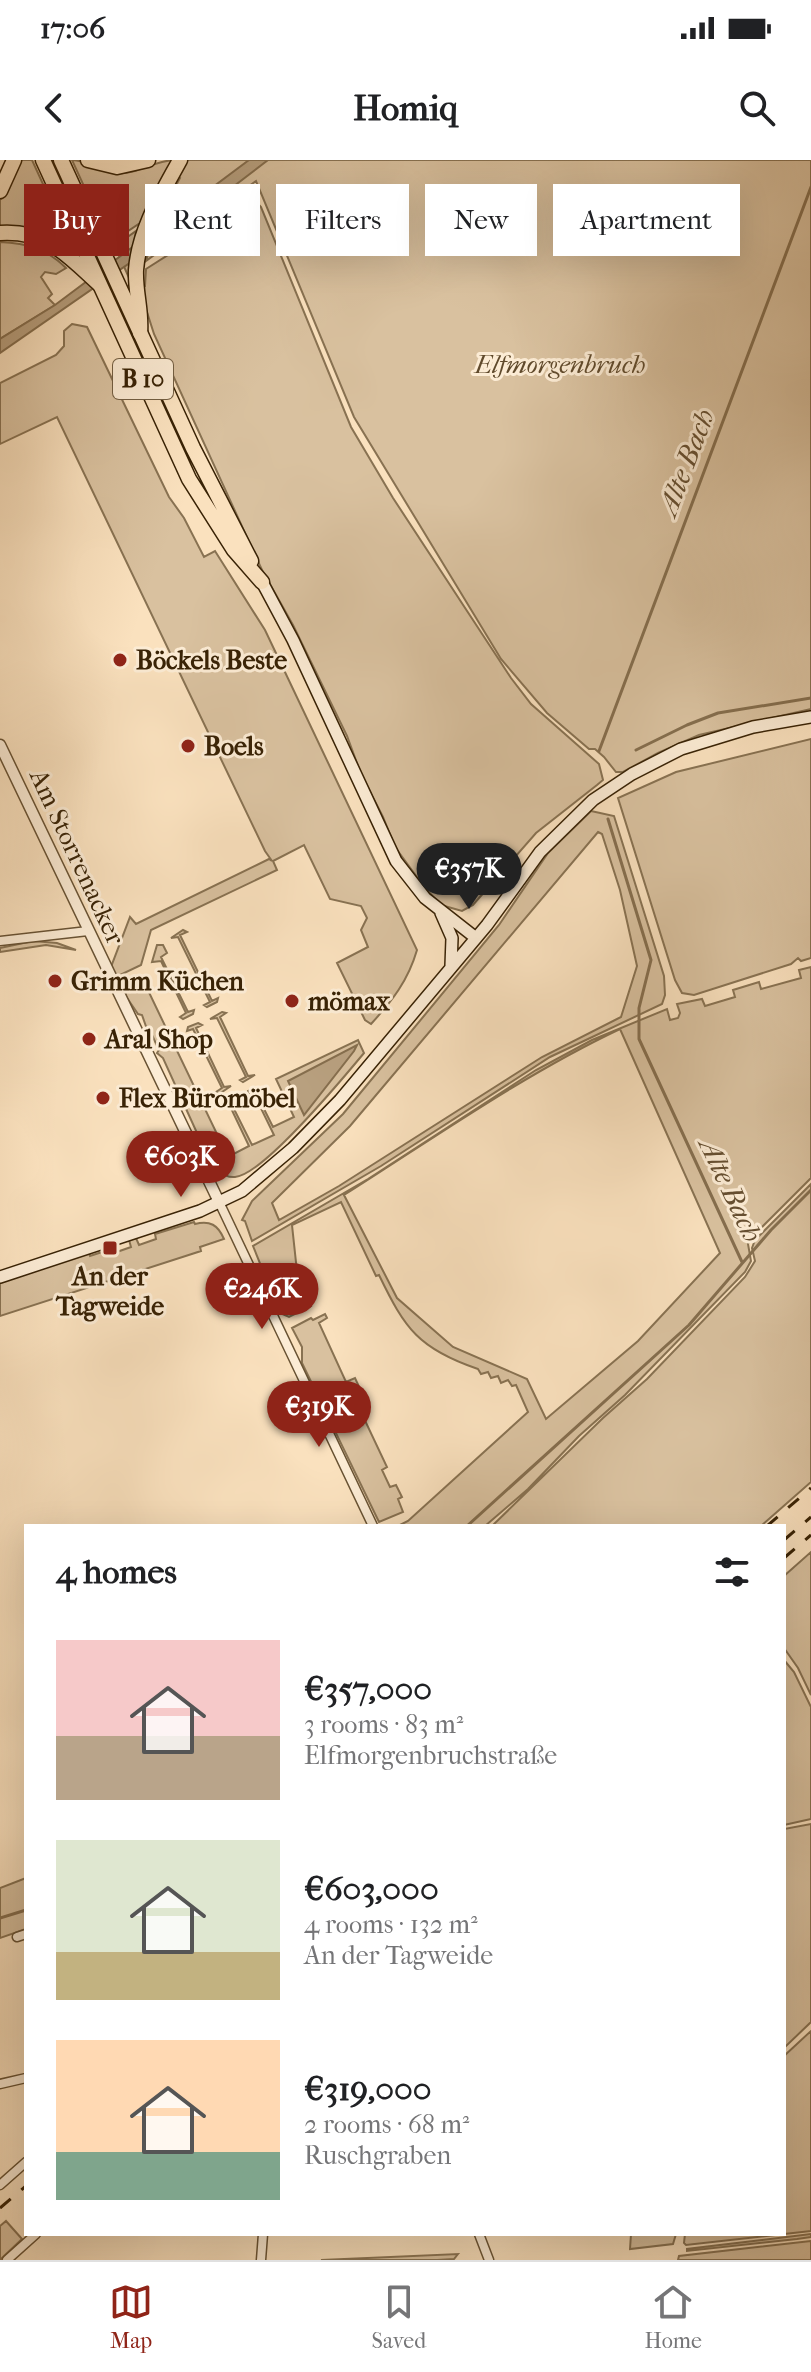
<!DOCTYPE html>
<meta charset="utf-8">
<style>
:root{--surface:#fff;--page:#f6f6f6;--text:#202124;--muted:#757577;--line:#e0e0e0;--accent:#8f2418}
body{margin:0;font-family:"IM FELL French Canon",serif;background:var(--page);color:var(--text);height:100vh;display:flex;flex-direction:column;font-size:30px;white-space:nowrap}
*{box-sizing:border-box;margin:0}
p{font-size:26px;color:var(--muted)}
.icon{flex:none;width:44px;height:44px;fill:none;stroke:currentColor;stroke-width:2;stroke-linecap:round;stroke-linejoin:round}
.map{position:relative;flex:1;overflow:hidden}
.drawer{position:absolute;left:24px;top:1364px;width:762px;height:712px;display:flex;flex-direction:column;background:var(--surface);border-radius:0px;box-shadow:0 8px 32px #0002}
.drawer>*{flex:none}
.top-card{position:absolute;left:24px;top:24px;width:764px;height:72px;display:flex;gap:16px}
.price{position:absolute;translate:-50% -68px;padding:0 18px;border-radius:28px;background:var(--accent);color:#fff;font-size:26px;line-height:52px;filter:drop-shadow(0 2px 4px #0008)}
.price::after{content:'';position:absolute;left:50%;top:48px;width:24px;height:18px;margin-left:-12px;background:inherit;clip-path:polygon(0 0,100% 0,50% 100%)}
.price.active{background:#222;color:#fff}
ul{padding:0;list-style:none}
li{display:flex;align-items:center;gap:24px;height:200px;padding:0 32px}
li span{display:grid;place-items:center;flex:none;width:224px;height:160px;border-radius:0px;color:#555}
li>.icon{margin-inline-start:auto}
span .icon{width:96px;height:96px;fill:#fffc;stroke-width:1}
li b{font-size:34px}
h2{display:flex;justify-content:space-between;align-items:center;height:96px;padding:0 32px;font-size:34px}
.chip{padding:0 28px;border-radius:0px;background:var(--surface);box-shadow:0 8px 32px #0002;font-size:28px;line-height:72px}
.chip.active{background:var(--accent);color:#fff}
.status{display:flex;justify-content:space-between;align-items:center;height:56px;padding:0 40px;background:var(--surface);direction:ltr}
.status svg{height:22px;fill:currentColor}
header{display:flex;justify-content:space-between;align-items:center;height:104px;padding:0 32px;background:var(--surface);font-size:36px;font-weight:700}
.dock{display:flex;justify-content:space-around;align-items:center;height:112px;border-top:2px solid var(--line);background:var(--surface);font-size:22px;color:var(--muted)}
.dock a{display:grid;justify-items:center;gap:4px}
.dock .active{color:var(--accent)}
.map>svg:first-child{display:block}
.green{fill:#d9c19f;stroke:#887252;stroke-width:2;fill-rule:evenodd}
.water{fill:#b8a07f;stroke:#856e4e;stroke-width:2}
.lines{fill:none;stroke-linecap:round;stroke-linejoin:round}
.stream{stroke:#856e4e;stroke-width:3}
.minor-casing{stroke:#685233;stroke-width:11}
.tertiary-casing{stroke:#685233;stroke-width:13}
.secondary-casing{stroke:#382205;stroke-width:14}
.trunk-casing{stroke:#382205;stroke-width:17}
.motorway-casing{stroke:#382205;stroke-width:17}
.minor{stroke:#fcecd5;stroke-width:8}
.tertiary{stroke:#fcecd5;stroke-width:10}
.secondary{stroke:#fcecd5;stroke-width:11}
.trunk{stroke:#fae1be;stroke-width:14}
.motorway{stroke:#fae1be;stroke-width:14}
.rail{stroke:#382205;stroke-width:3;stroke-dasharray:14 14;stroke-linecap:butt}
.poi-dot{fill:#8f2418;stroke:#fcecd5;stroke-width:3}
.labels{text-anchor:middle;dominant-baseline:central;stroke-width:6;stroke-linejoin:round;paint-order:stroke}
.shield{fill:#fcecd5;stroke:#735f43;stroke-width:2}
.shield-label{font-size:24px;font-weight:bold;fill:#382205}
.park-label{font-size:26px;font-style:italic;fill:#604a2c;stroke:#fcecd5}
.poi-label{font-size:26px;font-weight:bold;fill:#382205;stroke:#fcecd5;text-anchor:start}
.street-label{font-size:26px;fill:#382205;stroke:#fcecd5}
.water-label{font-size:28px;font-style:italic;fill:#654e30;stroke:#fcecd5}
</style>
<div class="status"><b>17:06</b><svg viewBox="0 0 49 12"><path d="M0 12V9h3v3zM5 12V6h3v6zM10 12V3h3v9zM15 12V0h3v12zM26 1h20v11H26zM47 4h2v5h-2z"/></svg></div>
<header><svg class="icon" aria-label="back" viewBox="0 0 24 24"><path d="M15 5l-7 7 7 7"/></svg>Homiq<svg class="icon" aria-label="search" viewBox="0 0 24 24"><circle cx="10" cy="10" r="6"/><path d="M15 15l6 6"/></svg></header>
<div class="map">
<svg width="811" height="2100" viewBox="0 0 811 2100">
<rect width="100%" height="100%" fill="#fae1be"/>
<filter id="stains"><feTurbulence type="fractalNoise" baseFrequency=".0025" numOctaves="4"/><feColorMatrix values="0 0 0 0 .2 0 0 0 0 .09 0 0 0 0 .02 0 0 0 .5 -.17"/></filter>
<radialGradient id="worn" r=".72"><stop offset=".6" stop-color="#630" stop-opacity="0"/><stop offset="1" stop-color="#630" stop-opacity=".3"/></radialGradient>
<!-- green -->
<path class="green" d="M 18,0 L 32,0 L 70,83 L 67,87 L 0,67 L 0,40 L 13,19 Z
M 72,0 C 87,0 102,11 117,13 C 138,15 154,0 175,0 L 157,32 L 155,31 L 140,63 L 113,81 L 106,67 L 103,68 Z
M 187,0 L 811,0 L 811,549 L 699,575 L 658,593 L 623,612 L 616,612 L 604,597 L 595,589 L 589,589 L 547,553 L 501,499 L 354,257 L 256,21 L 146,101 L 158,59 L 180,18 L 178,16 Z
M 250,35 L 261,47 L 351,267 L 393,338 L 511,518 L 531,544 L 599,604 L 603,620 L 597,625 L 536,673 L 473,745 L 462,751 L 441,745 L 425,728 L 395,687 L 383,657 L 361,614 L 347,576 L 293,465 L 262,410 L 154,174 L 146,149 L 143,127 L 145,126 L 146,109 L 201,74 Z
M 136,71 L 129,118 L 115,86 Z
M 0,82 C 27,83 47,89 66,108 L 56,114 L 45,112 L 41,117 L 52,134 L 48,138 L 55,145 L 0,179 Z
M 72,164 L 87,167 L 169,337 L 184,358 L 204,397 L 215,391 L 265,470 L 417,790 C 408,821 392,841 371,864 L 365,860 L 337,803 L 368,787 L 361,770 L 367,758 L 361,746 L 330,739 L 304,685 L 273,701 L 277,710 L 151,770 L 141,805 L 116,817 L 111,807 L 130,757 L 136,764 L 269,699 L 272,701 L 265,691 L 57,257 L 0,284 L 0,223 L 56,195 L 64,186 L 64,171 Z
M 811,579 L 811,798 L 801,801 L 798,798 L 791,804 L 694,835 L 682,833 L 675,820 L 618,638 L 676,612 Z
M 591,651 L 614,656 L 664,816 L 665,835 L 662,844 L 550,897 L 381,1006 L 252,1081 L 245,1061 L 242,1060 L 252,1041 L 343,954 L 499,765 L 548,693 ZM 598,672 L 602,674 L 620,730 L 637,806 L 621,857 L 542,897 L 339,1026 L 279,1060 L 272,1043 L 350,966 Z
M 183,770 L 187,772 L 180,775 L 212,841 L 218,838 L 217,842 L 207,847 L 204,845 L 210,842 L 178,777 L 171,778 Z
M 33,781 L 57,783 L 76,790 L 46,785 L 0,792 L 0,788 Z
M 157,785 L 163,785 L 167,793 L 161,797 L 188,852 L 194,850 L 193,854 L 183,859 L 180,857 L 186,853 L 161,801 L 152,802 Z
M 811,807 L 811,1018 L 751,1078 L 748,1084 L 751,1101 L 745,1112 L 625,1235 L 579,1276 L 528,1329 L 485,1366 L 398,1366 L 408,1361 L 528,1252 L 516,1225 L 512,1226 L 508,1220 L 501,1223 L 498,1216 L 491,1218 L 488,1212 L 481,1214 L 478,1209 C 419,1189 405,1169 379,1115 L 376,1116 L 341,1042 L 292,1065 L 298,1121 L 311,1146 L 289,1157 L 280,1153 L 253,1086 L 368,1019 L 536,910 L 592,880 L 667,849 L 670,860 L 678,858 L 680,853 L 677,844 L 702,839 L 705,846 L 735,837 L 733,830 L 759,822 L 761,829 L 801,818 L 799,810 ZM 620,869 L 720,1093 L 638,1181 L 546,1259 L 527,1219 L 453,1187 L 397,1138 L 344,1035 C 434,978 523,915 620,869 Z
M 148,817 L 150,819 L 144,822 L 228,997 L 249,986 L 229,944 L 223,946 L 224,942 L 237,938 L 231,943 L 252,985 L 274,975 L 253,932 L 247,935 L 248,931 L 258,927 L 261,928 L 255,931 L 273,967 L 294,957 L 276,919 L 358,880 L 364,893 C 344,917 263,1015 235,1017 C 221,1018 213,1006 207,995 L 163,898 L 157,893 L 159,890 L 152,875 L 149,875 L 142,855 L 138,854 L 125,835 L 129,825 Z
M 222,852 L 226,853 L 220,857 L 248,916 L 255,915 L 243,922 L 240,920 L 246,917 L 217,858 L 210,859 Z
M 198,863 L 202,865 L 196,868 L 224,927 L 231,926 L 219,934 L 216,932 L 222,928 L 193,869 L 187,871 L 188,867 Z
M 811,1024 L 811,1322 L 761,1366 L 492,1366 L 603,1258 L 647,1219 L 745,1117 L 755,1101 L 752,1088 L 755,1080 Z
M 194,1062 L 195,1064 C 210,1060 218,1065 224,1079 L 200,1087 L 201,1091 L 0,1156 L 0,1122 L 89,1093 L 90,1096 L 108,1090 L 107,1087 L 111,1086 L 114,1093 L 131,1087 L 129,1080 L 136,1078 L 139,1085 L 156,1079 L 155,1074 Z
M 325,1154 L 327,1158 L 319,1163 L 346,1222 L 355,1218 L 368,1246 L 360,1250 L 387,1307 L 382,1310 L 390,1327 L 396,1325 L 402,1337 L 398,1339 L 403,1352 L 379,1362 L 302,1203 L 302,1187 L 292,1168 L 311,1158 L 313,1160 Z
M 811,1392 L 811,1535 L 798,1508 L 784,1488 L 784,1416 Z
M 784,1500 L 794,1512 L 811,1547 L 811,1659 L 784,1665 Z
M 811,1664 L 811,1862 L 784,1888 L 784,1669 Z
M 26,1718 L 26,1769 L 0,1778 L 0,1728 Z
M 811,1871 L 811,2071 L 686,2085 L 684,2083 L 685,2074 L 784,2074 L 784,1896 Z
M 6,2061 L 22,2079 L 0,2100 L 0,2066 Z
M 631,2074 L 676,2074 L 673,2084 L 630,2089 Z
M 811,2074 L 811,2077 L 797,2079 L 687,2091 L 687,2089 Z
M 811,2081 L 811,2100 L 678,2100 L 679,2096 Z
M 458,2094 L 454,2099 L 437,2100 L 321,2100 Z"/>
<!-- water -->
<path class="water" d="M 249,0 L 268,0 L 170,75 L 0,193 L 0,179 L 55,145 Z
M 357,885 L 354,891 L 304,955 L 288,921 Z"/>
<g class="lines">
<!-- stream -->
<path class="stream" d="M 636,590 L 687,565 L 718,553 L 811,538
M 599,591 L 811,27
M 608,659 L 651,800 L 639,848 L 639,879 L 742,1102
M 467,1366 L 689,1165 L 771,1070 L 811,1030
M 0,1758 L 26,1750"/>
<defs>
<path id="minor" d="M 0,781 L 88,771
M 220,1044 L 373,1366
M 17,1777 L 26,1774
M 0,1924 L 26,1918
M 0,2025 L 26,2002
M 479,2074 L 489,2100
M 7,2100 L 36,2074
M 261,2100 L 263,2074"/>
<path id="tertiary" d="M 0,585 L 220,1044"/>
<path id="secondary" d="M 262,422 L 293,480 L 396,701 L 425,738 L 476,778
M 441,753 L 452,778 L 451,806
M 0,1117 L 200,1051 L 242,1031 L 293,988 L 340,940 L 487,765 L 540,692 L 593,640 L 632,614 L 681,589 L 753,567 L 811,557"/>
<path id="trunk" d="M 43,0 L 189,319 L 234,390 L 262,422
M 61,0 L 193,288 L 251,401"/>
<path id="motorway" d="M 88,0 L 117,7 L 148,0
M 0,31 L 14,0
M 0,73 C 47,70 67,95 99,124
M 140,173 C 142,151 135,132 136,110 C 139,70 161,35 180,0"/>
</defs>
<!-- minor casing -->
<use href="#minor" class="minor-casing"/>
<!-- tertiary casing -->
<use href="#tertiary" class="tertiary-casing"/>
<!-- secondary casing -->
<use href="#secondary" class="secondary-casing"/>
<!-- trunk casing -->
<use href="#trunk" class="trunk-casing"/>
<!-- motorway casing -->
<use href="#motorway" class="motorway-casing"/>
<!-- minor -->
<use href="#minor" class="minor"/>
<!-- tertiary -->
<use href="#tertiary" class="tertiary"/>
<!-- secondary -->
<use href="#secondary" class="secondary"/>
<!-- trunk -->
<use href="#trunk" class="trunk"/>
<!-- motorway -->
<use href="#motorway" class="motorway"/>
<!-- rail -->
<path class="rail" d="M 767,1366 L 811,1328
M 784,1380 L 811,1357
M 784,1398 L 811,1375
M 0,2048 L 26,2026"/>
</g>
<!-- markers -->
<g class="poi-dot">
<circle cx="120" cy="500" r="8"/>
<circle cx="188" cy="586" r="8"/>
<circle cx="55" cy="821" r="8"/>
<circle cx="292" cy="841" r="8"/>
<circle cx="89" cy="879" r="8"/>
<circle cx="103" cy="938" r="8"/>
<rect x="102" y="1080" width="16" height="16" rx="4"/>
</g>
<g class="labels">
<!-- shield labels -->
<rect class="shield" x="113" y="199" width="60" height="40" rx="6"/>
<g class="shield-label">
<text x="143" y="219">B 10</text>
</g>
<!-- park labels -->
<g class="park-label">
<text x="560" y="204">Elfmorgenbruch</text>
</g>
<!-- poi labels -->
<g class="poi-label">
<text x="136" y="500">Böckels Beste</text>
<text x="204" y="586">Boels</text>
<text x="71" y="821">Grimm Küchen</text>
<text x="308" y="841">mömax</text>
<text x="105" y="879">Aral Shop</text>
<text x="119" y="938">Flex Büromöbel</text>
<text x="110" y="1116" text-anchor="middle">An der<tspan x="110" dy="30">Tagweide</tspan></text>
</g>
<!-- street labels -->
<g class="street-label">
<text transform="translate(77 697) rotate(65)">Am Storrenacker</text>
</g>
<!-- water labels -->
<g class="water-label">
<text transform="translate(686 302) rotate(-69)">Alte Bach</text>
<text transform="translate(731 1030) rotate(65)">Alte Bach</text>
</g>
</g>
<rect width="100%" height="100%" filter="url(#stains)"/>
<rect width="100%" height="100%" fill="url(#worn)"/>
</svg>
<b class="price active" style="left:469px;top:751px">€357K</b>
<b class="price" style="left:181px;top:1039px">€603K</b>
<b class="price" style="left:262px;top:1171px">€246K</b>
<b class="price" style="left:319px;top:1289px">€319K</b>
<div class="top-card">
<a class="chip active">Buy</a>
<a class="chip">Rent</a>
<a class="chip">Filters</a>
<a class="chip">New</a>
<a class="chip">Apartment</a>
</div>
<section class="drawer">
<h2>4 homes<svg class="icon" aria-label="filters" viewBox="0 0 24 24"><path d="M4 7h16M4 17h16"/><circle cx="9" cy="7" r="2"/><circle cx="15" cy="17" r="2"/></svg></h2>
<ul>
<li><span style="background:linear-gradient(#f6c9c9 60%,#b9a48a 0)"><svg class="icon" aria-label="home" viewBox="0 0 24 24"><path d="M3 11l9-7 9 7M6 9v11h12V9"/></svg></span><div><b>€357,000</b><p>3 rooms · 83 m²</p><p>Elfmorgenbruchstraße</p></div></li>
<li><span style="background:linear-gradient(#dfe7d0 70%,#c2b280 0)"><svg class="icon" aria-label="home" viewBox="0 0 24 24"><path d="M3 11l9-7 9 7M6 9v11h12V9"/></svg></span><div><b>€603,000</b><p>4 rooms · 132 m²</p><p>An der Tagweide</p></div></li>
<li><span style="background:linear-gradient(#ffd9b3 70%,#7fa58c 0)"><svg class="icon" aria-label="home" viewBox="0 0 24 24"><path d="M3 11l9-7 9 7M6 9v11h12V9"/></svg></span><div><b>€319,000</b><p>2 rooms · 68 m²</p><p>Ruschgraben</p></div></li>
</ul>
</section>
</div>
<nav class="dock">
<a class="active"><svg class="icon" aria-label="map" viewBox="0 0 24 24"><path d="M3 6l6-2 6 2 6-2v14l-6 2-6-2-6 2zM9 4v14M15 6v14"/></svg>Map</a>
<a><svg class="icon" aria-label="saved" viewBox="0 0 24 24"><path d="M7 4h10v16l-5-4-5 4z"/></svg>Saved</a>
<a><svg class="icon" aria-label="home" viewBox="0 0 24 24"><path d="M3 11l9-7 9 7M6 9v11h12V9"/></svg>Home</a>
</nav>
